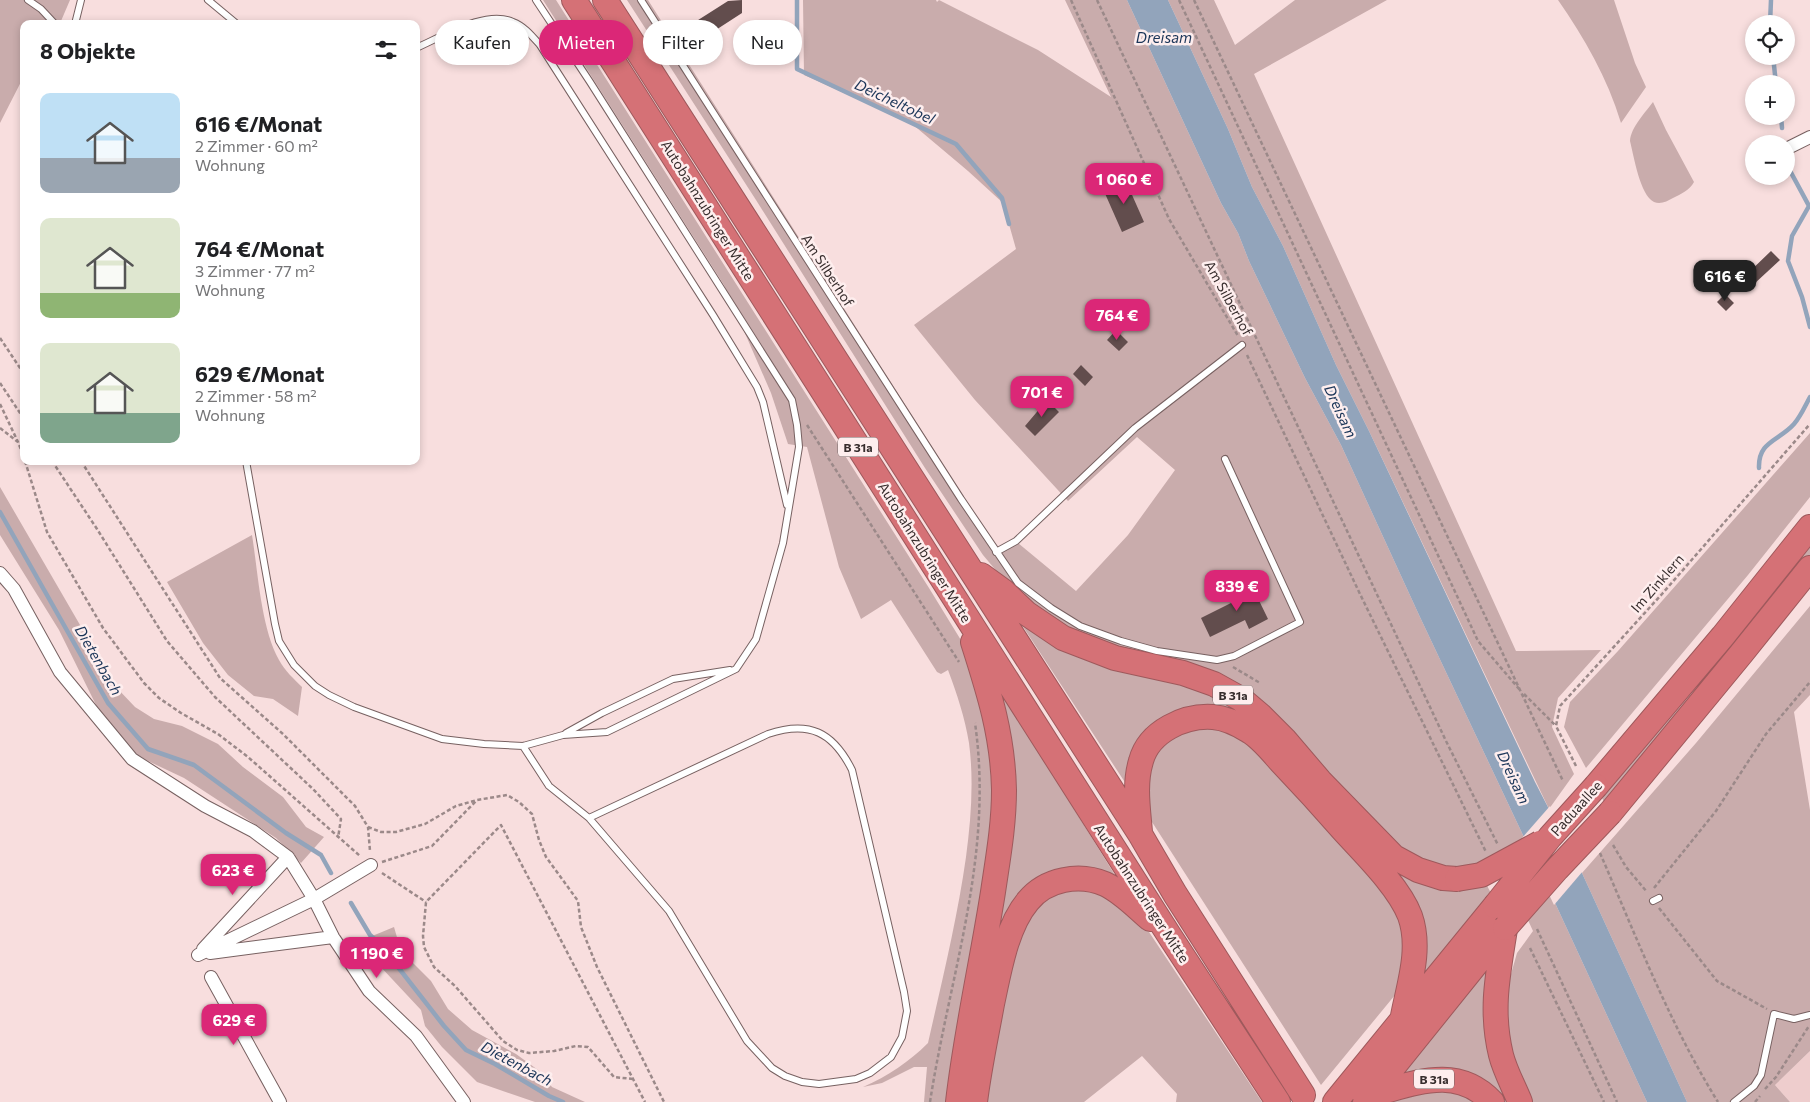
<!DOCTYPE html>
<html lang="de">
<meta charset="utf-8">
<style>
:root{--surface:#fff;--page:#f6f6f6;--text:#202124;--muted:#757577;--accent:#db2777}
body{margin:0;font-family:Commissioner,sans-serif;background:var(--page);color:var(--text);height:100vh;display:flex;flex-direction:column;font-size:19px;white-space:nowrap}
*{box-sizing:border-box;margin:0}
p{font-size:16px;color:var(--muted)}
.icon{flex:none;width:28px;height:28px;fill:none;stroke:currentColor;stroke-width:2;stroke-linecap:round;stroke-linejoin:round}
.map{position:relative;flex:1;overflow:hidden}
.side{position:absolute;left:20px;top:20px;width:400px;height:445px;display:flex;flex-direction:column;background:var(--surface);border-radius:10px;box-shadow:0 2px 8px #0003}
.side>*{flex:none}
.banner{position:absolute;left:435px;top:20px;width:475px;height:45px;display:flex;gap:10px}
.tools{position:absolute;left:1745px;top:15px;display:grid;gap:10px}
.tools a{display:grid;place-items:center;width:50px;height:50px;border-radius:50%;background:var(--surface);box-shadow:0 2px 8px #0003;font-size:25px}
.price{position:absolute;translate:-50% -42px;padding:0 11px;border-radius:10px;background:var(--accent);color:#fff;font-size:16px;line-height:32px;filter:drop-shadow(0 1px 2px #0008)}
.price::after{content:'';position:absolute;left:50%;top:30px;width:15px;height:11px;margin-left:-8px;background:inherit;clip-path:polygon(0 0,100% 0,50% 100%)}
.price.on{background:#222;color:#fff}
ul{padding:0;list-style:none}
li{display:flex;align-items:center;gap:15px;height:125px;padding:0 20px}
li span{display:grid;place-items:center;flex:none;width:140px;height:100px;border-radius:10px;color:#555}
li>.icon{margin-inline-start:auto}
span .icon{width:60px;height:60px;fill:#fffc;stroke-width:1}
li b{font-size:21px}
h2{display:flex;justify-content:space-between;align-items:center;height:60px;padding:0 20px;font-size:21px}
.tag{padding:0 18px;border-radius:22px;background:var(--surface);box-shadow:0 2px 8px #0003;font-size:18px;line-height:45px}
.tag.on{background:var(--accent);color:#fff}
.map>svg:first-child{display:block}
.built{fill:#eecdcd}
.green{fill:#c9acac}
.water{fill:#92a4bb}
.pier{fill:#f8dede}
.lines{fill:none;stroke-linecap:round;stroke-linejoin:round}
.stream{stroke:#92a4bb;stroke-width:4.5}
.building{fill:#624d4d}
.lane-casing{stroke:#776161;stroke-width:8}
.street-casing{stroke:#776161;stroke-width:14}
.highway-casing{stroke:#9e595c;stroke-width:26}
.path{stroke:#9b8989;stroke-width:2.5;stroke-dasharray:4 2.5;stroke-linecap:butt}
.lane{stroke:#fff;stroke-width:6}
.street{stroke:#fff;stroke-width:12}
.highway{stroke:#d57176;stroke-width:24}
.highway-bridge-casing{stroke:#9e595c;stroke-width:26;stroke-linecap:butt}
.highway-bridge{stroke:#d57176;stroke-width:24}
.labels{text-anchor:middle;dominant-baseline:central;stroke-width:5;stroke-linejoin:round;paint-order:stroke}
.shield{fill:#feeeee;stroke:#736767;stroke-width:1}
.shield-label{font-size:12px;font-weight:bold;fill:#372d2d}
.street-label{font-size:14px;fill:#372d2d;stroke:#feeeee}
.water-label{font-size:15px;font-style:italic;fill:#1b3558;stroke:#feeeee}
</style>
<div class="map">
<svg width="1810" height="1102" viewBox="0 0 1810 1102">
<rect width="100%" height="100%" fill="#f8dede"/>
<!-- built -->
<path class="built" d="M 1810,1051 L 1810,1102 L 1790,1102 L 1775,1085 Z"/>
<!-- green -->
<path class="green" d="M 0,0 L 70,0 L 61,21 L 56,24 L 24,24 L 24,76 L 0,123 Z
M 543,0 L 556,0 L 929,588 L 967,650 L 996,763 L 987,886 L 948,1082 L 946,1102 L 924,1102 L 927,1067 L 914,1067 L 882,1083 L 863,1087 C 888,1076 909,1062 928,1043 C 942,981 957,920 966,857 C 971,819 974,781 969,743 C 965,718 957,694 948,670 L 941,674 L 937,672 L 891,600 L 861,619 L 839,567 L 807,447 L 788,444 L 771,393 L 724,285 Z
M 627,0 L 648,0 L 1000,554 L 1018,543 L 1076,591 L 1128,535 L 1175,470 L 1137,437 L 1068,501 L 975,400 L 914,325 L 1016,249 L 1003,203 L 968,171 L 905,118 L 883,110 L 804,75 L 803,0 L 936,0 L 937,2 L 939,0 L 1038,50 L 1111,97 L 1065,0 L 1127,0 L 1221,203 L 1238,233 L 1249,261 L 1305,378 L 1341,445 L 1419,615 L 1556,905 L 1647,1102 L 1530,1102 L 1519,1079 L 1505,1025 L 1509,981 L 1517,953 L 1533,931 L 1499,857 L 1477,866 L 1448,868 L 1410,857 L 1250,700 L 1135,654 L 1069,633 L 1014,592 L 983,555 L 925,468 L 756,200 Z
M 1168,0 L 1214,0 L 1235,45 L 1295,0 L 1387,0 L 1254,74 L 1516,651 L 1601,650 L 1558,698 L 1552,727 L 1574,774 L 1549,809 L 1369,431 L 1336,365 L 1283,246 L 1252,187 L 1228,129 Z
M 1558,0 L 1614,0 L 1635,63 L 1646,87 L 1621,123 C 1607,77 1585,39 1558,0 Z
M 1653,102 L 1666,130 L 1694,182 C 1690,190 1681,194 1673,198 C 1667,201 1661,205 1654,202 C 1640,195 1634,157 1630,141 C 1631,127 1645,113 1653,102 Z
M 1810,433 L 1810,497 L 1748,575 L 1586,768 L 1564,727 L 1570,702 L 1618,651 Z
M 0,487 L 116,687 L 135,707 L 154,719 L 182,726 L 218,744 L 243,767 L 283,797 L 306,827 L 324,837 L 301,863 L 276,838 L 184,778 L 148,761 L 132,751 L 99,711 L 59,630 L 0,535 Z
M 252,535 C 258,572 261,628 279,660 C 285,671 294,679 302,687 L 298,716 L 273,699 L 254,696 L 228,675 L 203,643 L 167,582 Z
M 1810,546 L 1810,556 L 1720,669 L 1605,804 L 1602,798 L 1716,665 Z
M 1810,606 L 1810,695 L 1794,712 L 1810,810 L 1810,1051 L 1775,1085 L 1790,1102 L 1687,1102 L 1582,873 L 1696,743 Z
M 1014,613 L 1230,700 L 1372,843 L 1484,880 L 1493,897 L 1420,986 L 1423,933 L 1265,736 L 1186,713 L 1130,790 Z
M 1000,690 L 1118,880 L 1038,887 L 968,1073 L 999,919 Z
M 1197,724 L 1250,738 L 1399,908 L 1408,940 L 1395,995 L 1321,1085 L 1152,822 L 1145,795 L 1156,747 Z
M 1096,886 L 1145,926 L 1262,1102 L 1176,1102 L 1177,1094 L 1142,1056 L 1084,1102 L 982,1102 L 994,1022 L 1027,917 L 1050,893 Z
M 394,927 L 401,951 L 431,981 L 448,1009 L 472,1030 L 516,1054 L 538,1070 L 552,1087 L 585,1102 L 535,1102 L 477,1082 L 442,1047 L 425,1026 L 421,1010 L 378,964 L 365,939 Z
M 1489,962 L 1510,1102 L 1501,1102 L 1397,1078 Z
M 1442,1085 L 1483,1102 L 1393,1102 L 1395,1100 Z"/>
<!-- water -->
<path class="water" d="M 1127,0 L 1168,0 L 1228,129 L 1252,187 L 1283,246 L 1336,365 L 1369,431 L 1535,782 L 1582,873 L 1687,1102 L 1647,1102 L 1556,905 L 1419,615 L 1341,445 L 1305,378 L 1249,261 L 1238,233 L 1221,203 Z"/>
<!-- pier -->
<path class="pier" d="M 1550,806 L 1583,871 L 1554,905 L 1522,838 Z"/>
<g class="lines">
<!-- stream -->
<path class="stream" d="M 797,0 L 797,69 L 956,144 L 1002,198 L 1009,224
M 1770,24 L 1771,0
M 1773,56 L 1776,84
M 1781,116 L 1782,128
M 1788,167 L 1809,206 L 1792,236 L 1788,261 L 1802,297 L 1810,327
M 1759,468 C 1758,441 1779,441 1794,424 C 1801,416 1805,406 1810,397
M 0,512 L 108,703 L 148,749 L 194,765 L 286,833 L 321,855 L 331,873
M 351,903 L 370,935 L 380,944 L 444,1026 L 466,1050 L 495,1064 L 549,1096 L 563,1102"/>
</g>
<!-- building -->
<path class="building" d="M 742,0 L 742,13 L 705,37 L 695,22 L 728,1 Z
M 1125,179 L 1144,222 L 1122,232 L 1103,189 Z
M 1771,251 L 1780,260 L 1754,284 L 1746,275 Z
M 1725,294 L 1734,303 L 1726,311 L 1717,302 Z
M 1116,330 L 1128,342 L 1119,351 L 1107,340 Z
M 1081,365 L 1093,377 L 1085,386 L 1073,374 Z
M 1047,400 L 1059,412 L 1035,436 L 1025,426 Z
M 1251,584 L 1268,619 L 1249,629 L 1245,620 L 1210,637 L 1201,618 L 1235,601 L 1231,593 Z"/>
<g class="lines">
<defs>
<path id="lane" d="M 28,0 L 41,9 L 55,24
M 208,0 L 237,24
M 641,0 L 961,499 L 1018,583 L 1051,608 L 1080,626 L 1121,641 L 1157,651 L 1217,660 L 1234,656 L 1300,622 L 1225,459
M 75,24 L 81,0
M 416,48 C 442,37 486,9 513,22 C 524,26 532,36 540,45 L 713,315 L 757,387 L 763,402 L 787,505
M 246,461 L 275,624 L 279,641 L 294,665 L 315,686 L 329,695 L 354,707 L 442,739 L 484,744 L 523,746 L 563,735 L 607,732 L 736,669 L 756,639 L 783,543 L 799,447 L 797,425 L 792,400 L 590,82 L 536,0
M 996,552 L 1016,541 L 1135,428 L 1242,345
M 566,733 L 602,713 L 673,679 L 730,670
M 523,746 L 549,786 L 589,818 L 669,911 L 747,1041 L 772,1068 L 785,1076 L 802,1082 L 819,1084 L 856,1079 L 870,1073 L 891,1057 L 902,1037 L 907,1011 L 904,992 L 852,770 C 833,732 809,720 768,734 L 589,818
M 1653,901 L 1659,898
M 1734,1102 L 1754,1086 L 1761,1075 L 1774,1014 L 1794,1019 L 1810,1015"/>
<path id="street" d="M 1786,149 L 1810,137
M 0,573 L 14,589 L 60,672 L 132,759 L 205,806 L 253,831 L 288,857 L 314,899 L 333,937 L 369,991 L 416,1036 L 464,1102
M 203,949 L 288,857
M 210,953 L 333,937
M 198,955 L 314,899 L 371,865
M 211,977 L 280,1102"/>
<path id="highway" d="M 574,0 L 1169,935 L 1278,1102
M 605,0 L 1140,834 L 1175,894 L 1303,1095
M 981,575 L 1003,591 L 1026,613 L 1063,638 L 1115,658 L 1183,673 L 1214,684 L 1241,699 L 1261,716 L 1285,740 L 1320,781 L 1394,857 L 1418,870 L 1443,878 L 1457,879
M 1596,786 L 1723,636 L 1810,527
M 1610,813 L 1741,654 L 1810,568
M 1140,832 C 1138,808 1134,784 1141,761 C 1149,731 1185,715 1213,717 C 1226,718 1238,724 1249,731 C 1261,738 1272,752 1281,762 C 1302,784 1323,807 1343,830 C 1364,853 1399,887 1410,916 C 1422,950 1408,987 1402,1021
M 1505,929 C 1498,974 1490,1010 1501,1055 C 1505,1071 1514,1087 1520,1102
M 1370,1095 C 1414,1084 1456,1064 1492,1102
M 958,1102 C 966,1032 982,962 993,892 C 998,858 1004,825 1004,790 C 1003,736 989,692 973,642
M 975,1102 C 979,1069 986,1037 992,1004 C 999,972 1006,927 1028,901 C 1046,879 1079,873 1105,884 C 1122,892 1136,907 1150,919
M 1335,1102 L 1495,906
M 1365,1102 L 1505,928"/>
</defs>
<!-- lane casing -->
<use href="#lane" class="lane-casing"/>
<!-- street casing -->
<use href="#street" class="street-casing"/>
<!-- highway casing -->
<use href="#highway" class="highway-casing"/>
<!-- path -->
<path class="path" d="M 1071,0 L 1169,219 L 1238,336
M 1097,0 L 1446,741 L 1498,845
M 1179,0 L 1478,641 L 1520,690
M 1194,0 L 1563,781
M 1229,285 L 1233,324
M 0,338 L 24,374
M 1247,355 L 1360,594 L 1486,852
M 0,383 L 24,419
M 0,404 L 18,442
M 807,425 L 959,662
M 0,428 L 18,442 L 24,457
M 25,461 L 47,532 L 103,628 L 144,683 L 159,698 L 181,713 L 218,734 L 248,757 L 360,856
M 52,461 L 97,529 L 167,641 L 215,697 L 313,789 L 341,819 L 338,838
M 81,461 L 220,678 L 283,734 L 355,806 L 368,827 L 370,851
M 1233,667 L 1260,683
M 1524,694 L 1556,726
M 1576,766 L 1556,726 L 1560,706 L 1662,594 L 1810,424
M 368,827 L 381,832 L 396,832 L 425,824 L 456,806 L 477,800 L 507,795 L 519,802 L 532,814 L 539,840 L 546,857 L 578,901 L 581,927 L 597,967 L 664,1102
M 1613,845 L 1626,867 L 1647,892
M 1600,853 C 1636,936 1670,1025 1718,1102
M 382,862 L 432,846 L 477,800
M 382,873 L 426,902
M 1654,888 L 1716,811 L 1766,734 L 1810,682
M 1659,908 L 1717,981 L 1767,1009
M 1537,929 L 1617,1102
M 1530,948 L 1604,1102
M 633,1079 L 614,1077 L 588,1047 L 576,1046 L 554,1051 L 529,1053 L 517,1050 L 503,1041 L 455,986 L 434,967 L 424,947 L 423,936 L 426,902 L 501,825 L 645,1102
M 1765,1089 L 1776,1077 L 1809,1026
M 930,1102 C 950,973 994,855 975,723
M 1755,1102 L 1760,1096"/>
<!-- lane -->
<use href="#lane" class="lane"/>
<!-- street -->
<use href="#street" class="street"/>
<!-- highway -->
<use href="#highway" class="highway"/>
<defs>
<path id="highway-bridge" d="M 1457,879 L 1481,875 L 1540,843
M 1495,906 L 1550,837 L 1596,786
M 1505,928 L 1557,869 L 1610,813"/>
</defs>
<!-- highway-bridge casing -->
<use href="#highway-bridge" class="highway-bridge-casing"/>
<!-- highway-bridge -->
<use href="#highway-bridge" class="highway-bridge"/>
</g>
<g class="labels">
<!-- shield labels -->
<g class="shield">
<rect x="838" y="437.5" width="40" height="19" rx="4"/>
<rect x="1213" y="685.5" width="40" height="19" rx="4"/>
<rect x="1414" y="1069.5" width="40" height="19" rx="4"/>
</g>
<g class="shield-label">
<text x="858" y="447">B 31a</text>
<text x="1233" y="695">B 31a</text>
<text x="1434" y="1079">B 31a</text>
</g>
<!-- street labels -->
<g class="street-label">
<text transform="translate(708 210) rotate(58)">Autobahnzubringer Mitte</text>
<text transform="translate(828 270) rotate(57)">Am Silberhof</text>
<text transform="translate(1229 298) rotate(61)">Am Silberhof</text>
<text transform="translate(925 552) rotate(58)">Autobahnzubringer Mitte</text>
<text transform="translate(1657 583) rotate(-49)">Im Zinklern</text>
<text transform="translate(1576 808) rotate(-48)">Paduaallee</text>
<text transform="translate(1142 893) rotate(57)">Autobahnzubringer Mitte</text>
</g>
<!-- water labels -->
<g class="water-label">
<text x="1164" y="37">Dreisam</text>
<text transform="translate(895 101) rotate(25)">Deicheltobel</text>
<text transform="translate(1341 411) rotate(65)">Dreisam</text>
<text transform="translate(99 660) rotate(60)">Dietenbach</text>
<text transform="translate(1514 777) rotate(65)">Dreisam</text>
<text transform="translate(517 1063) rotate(28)">Dietenbach</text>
</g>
</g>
</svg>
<div class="tools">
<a><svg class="icon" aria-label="locate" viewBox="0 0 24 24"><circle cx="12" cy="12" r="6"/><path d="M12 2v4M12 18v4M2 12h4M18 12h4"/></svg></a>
<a>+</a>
<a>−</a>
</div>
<b class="price" style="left:1124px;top:205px">1 060 €</b>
<b class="price on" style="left:1725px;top:302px">616 €</b>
<b class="price" style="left:1117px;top:341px">764 €</b>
<b class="price" style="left:1042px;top:418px">701 €</b>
<b class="price" style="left:1237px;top:612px">839 €</b>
<b class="price" style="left:233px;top:896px">623 €</b>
<b class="price" style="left:377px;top:979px">1 190 €</b>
<b class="price" style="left:234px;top:1046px">629 €</b>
<div class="banner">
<a class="tag">Kaufen</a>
<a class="tag on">Mieten</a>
<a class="tag">Filter</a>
<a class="tag">Neu</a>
</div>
<section class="side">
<h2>8 Objekte<svg class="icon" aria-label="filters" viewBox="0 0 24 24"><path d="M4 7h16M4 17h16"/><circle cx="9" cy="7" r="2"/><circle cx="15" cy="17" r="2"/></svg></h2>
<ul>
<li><span style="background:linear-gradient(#bfe0f5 65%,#9aa5b1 0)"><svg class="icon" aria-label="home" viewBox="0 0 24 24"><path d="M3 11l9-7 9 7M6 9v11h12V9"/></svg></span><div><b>616 €/Monat</b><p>2 Zimmer · 60 m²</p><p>Wohnung</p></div></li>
<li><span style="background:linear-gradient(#dfe7d0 75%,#8fb573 0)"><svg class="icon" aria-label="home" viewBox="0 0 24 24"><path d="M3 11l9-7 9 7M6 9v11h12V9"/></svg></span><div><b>764 €/Monat</b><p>3 Zimmer · 77 m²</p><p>Wohnung</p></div></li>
<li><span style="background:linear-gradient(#dfe7d0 70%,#7fa58c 0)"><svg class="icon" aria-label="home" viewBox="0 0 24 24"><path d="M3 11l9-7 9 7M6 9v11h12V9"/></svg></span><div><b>629 €/Monat</b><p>2 Zimmer · 58 m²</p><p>Wohnung</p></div></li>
</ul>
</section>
</div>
